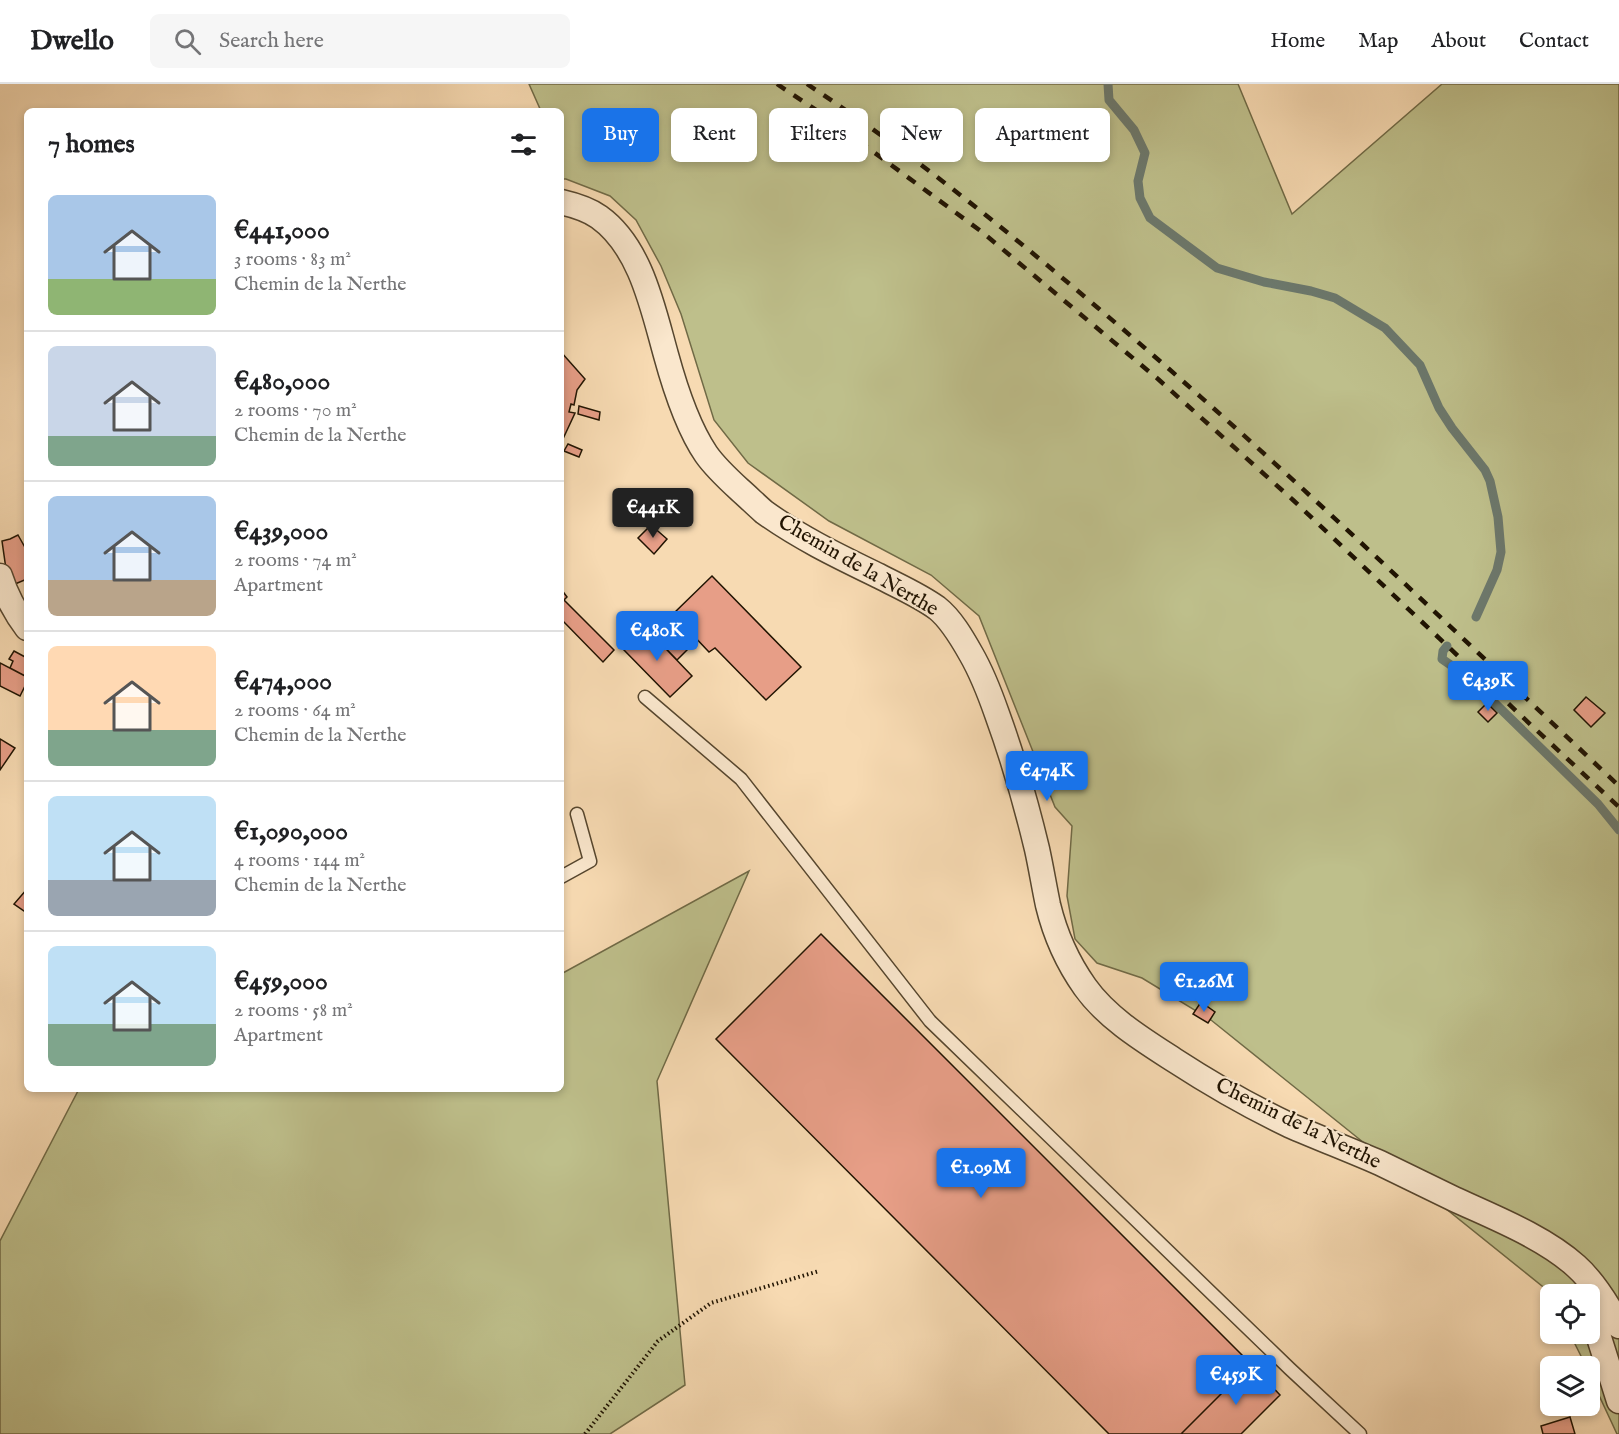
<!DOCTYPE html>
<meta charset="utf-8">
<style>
:root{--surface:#fff;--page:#f6f6f6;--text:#202124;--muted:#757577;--line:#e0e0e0;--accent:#1a73e8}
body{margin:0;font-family:"IM FELL English",serif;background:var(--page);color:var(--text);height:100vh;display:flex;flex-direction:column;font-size:22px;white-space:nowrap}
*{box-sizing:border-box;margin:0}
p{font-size:20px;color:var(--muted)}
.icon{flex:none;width:33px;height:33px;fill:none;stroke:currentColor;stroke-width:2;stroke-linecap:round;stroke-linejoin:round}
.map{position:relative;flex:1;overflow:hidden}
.side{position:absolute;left:24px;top:24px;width:540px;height:984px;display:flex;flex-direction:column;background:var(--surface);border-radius:9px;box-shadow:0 3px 9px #0003}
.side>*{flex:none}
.hud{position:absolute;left:582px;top:24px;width:570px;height:54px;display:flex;gap:12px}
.fabs{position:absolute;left:1540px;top:1200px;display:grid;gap:12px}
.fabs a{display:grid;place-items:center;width:60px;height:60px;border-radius:9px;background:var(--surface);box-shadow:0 3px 9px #0003;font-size:30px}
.price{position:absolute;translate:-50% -51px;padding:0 14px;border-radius:6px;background:var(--accent);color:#fff;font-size:20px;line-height:39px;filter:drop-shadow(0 2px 3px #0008)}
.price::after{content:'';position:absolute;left:50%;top:36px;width:18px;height:14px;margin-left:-9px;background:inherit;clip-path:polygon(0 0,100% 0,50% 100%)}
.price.selected{background:#222;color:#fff}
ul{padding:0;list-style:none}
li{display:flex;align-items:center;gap:18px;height:150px;padding:0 24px}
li+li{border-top:2px solid var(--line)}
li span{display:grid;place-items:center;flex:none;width:168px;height:120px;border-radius:9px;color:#555}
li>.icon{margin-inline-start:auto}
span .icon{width:72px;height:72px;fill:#fffc;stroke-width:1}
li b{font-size:26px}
h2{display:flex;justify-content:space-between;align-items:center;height:72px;padding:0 24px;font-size:26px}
.pill{padding:0 21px;border-radius:9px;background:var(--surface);box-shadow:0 3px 9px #0003;font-size:21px;line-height:54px}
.pill.selected{background:var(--accent);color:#fff}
header{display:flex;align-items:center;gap:36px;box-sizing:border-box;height:84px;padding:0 30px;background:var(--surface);border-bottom:2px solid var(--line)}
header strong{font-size:28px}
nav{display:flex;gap:33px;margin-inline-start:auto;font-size:21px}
.search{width:420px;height:54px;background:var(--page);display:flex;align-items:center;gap:15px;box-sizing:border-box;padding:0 21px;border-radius:9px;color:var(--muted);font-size:22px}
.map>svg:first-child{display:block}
.green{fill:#bebf8b;stroke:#706a46;stroke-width:1.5}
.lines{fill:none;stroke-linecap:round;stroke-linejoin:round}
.stream{stroke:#6c786c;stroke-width:9}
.building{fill:#e79e87;stroke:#211402;stroke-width:1.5}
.service-casing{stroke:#56462e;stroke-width:15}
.minor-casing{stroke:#56462e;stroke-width:27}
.path{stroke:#211402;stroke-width:4;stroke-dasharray:1.5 3;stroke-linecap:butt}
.service{stroke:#fae7cd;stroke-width:12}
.minor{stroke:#fae7cd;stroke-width:24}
.rail{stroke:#211402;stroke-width:4.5;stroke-dasharray:10 10;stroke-linecap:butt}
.labels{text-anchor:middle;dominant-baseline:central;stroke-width:4.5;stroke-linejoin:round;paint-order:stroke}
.street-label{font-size:21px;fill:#211402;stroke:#fae7cd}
</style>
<header>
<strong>Dwello</strong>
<div class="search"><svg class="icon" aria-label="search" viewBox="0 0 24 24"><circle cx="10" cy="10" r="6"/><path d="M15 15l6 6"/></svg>Search here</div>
<nav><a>Home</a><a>Map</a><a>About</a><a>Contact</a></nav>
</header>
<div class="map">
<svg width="1619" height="1350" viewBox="0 0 1619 1350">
<rect width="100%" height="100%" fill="#f7dab2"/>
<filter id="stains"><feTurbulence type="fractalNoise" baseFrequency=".00333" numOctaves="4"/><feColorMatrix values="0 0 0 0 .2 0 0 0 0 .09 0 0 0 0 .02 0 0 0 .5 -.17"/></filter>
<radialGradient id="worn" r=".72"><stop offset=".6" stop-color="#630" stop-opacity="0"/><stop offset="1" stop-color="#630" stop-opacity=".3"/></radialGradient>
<!-- green -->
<path class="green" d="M 529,0 L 1238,0 L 1292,130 L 1442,0 L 1619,0 L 1619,1350 L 1617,1350 L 1590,1292 L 1590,1282 L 1586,1282 L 1570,1250 L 1590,1250 L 1590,1210 L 1552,1210 L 1211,936 L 1142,894 L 1097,879 L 1075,855 L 1067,812 L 1072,742 L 1055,723 L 979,532 L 931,491 L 829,437 L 748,379 L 714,336 L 681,230 L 661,182 L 636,136 L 610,112 L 566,95 L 561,95 L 561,27 L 541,27 Z
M 749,787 L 657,997 L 685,1301 L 610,1350 L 0,1350 L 0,1157 L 79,1005 L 561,1005 L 561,890 Z"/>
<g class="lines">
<!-- stream -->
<path class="stream" d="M 1108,0 L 1109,16 L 1134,46 L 1145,69 L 1138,97 L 1140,114 L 1150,134 L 1217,184 L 1264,198 L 1311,207 L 1335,214 L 1385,244 L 1420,281 L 1439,324 L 1452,344 L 1485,386 L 1490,397 L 1498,433 L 1501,468 L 1497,486 L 1476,533
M 1447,562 L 1443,567 L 1442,575 L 1468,593 L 1598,720 L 1619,746"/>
</g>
<!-- building -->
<path class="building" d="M 561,268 L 585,295 L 577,306 L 574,321 L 571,320 L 569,328 L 575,329 L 562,357 Z
M 579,322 L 600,328 L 599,336 L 578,330 Z
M 568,360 L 582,366 L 579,373 L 564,367 Z
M 651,441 L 667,455 L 654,470 L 638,454 Z
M 18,451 L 27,467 L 27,495 L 15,500 L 6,485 L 2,457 L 10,455 Z
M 712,492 L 801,583 L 766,616 L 715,564 L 709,568 L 673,530 Z
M 561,505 L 567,513 L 564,516 L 614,566 L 603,578 L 561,535 Z
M 658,532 L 689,564 L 677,576 L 645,543 Z
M 645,543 L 692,592 L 670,613 L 623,565 Z
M 14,567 L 27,574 L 27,593 L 10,584 L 13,577 L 9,575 Z
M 0,579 L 27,593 L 27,598 L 20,612 L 0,602 Z
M 1586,613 L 1605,629 L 1591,643 L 1574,626 Z
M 1487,619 L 1497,629 L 1488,638 L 1478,628 Z
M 0,655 L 15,664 L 0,686 Z
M 27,805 L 27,829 L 14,820 Z
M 821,850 L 1251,1280 L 1181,1350 L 1109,1350 L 716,955 Z
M 1201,918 L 1215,928 L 1208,939 L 1193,930 Z
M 1251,1280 L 1280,1311 L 1241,1350 L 1181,1350 Z
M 1570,1333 L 1575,1350 L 1543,1350 L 1541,1342 Z"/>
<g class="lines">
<defs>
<path id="service" d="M 645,613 L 741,695 L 930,937 L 1290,1285 L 1360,1350
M 561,793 L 590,777 L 577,730"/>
<path id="minor" d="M 561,118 C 574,121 588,125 599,133 C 641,163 653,225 666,271 C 675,304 687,342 706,370 C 715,383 728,395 740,406 C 748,413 756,421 764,428 C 800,454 840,473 879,492 C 898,502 919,511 937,524 C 951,535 962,554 971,570 C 982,589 990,610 997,630 C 1013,674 1026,719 1037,765 C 1041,783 1044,802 1048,821 C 1055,850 1068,879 1085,903 C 1107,934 1143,956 1174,976 C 1211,1000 1249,1022 1289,1041 C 1319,1054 1350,1066 1380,1079 C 1405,1091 1429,1103 1454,1115 C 1493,1133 1544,1153 1576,1182 C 1595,1199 1608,1221 1619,1242
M 0,492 C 6,511 15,528 27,544
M 1590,1225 L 1619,1317"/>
</defs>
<!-- service casing -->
<use href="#service" class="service-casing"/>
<!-- minor casing -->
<use href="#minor" class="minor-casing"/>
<!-- path -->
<path class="path" d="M 585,1350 L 658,1257 L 711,1219 L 819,1187"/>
<!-- service -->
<use href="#service" class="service"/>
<!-- minor -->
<use href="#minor" class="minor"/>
<!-- rail -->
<path class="rail" d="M 777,0 L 822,30 L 982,148 L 1158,295 L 1293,416 L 1531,641 L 1619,723
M 807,0 C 910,68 1005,145 1098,224 C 1278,376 1447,540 1619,702"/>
</g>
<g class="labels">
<!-- street labels -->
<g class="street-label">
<text transform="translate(858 482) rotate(30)">Chemin de la Nerthe</text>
<text transform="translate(1298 1040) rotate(26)">Chemin de la Nerthe</text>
</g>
</g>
<rect width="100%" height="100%" filter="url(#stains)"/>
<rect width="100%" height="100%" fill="url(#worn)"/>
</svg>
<div class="fabs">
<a><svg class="icon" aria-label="locate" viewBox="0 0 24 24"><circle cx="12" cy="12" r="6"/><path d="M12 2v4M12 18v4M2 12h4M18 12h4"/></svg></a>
<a><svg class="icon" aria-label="layers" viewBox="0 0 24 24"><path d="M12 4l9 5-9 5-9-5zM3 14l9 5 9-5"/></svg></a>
</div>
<b class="price selected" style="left:653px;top:455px">€441K</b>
<b class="price" style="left:657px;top:578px">€480K</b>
<b class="price" style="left:1488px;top:628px">€439K</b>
<b class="price" style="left:1047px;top:718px">€474K</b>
<b class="price" style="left:1204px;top:929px">€1.26M</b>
<b class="price" style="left:981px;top:1115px">€1.09M</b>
<b class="price" style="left:1236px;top:1322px">€459K</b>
<div class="hud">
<a class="pill selected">Buy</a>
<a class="pill">Rent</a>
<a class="pill">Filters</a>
<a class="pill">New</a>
<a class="pill">Apartment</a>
</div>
<section class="side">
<h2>7 homes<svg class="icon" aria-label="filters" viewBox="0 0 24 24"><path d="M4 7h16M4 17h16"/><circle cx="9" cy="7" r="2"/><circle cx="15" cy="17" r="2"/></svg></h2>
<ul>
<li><span style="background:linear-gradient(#a9c7e8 70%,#8fb573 0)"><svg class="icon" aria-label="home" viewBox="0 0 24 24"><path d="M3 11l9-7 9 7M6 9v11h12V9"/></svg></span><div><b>€441,000</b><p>3 rooms · 83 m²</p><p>Chemin de la Nerthe</p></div></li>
<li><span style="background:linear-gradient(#c9d6e8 75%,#7fa58c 0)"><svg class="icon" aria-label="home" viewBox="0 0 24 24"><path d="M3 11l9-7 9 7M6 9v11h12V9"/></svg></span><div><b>€480,000</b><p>2 rooms · 70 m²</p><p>Chemin de la Nerthe</p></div></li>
<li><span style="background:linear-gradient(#a9c7e8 70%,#b9a48a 0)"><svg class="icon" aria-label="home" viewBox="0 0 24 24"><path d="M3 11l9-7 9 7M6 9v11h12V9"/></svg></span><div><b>€439,000</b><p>2 rooms · 74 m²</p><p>Apartment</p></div></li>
<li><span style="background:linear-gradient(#ffd9b3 70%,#7fa58c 0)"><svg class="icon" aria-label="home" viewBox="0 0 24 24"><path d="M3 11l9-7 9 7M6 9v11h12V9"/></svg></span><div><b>€474,000</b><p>2 rooms · 64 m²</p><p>Chemin de la Nerthe</p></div></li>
<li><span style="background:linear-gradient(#bfe0f5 70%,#9aa5b1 0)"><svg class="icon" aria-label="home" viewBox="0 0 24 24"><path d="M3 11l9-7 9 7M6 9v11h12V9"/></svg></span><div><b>€1,090,000</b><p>4 rooms · 144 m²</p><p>Chemin de la Nerthe</p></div></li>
<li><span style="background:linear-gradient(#bfe0f5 65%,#7fa58c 0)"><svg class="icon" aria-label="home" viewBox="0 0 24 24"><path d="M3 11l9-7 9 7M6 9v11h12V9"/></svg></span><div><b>€459,000</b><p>2 rooms · 58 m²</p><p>Apartment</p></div></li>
</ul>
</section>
</div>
